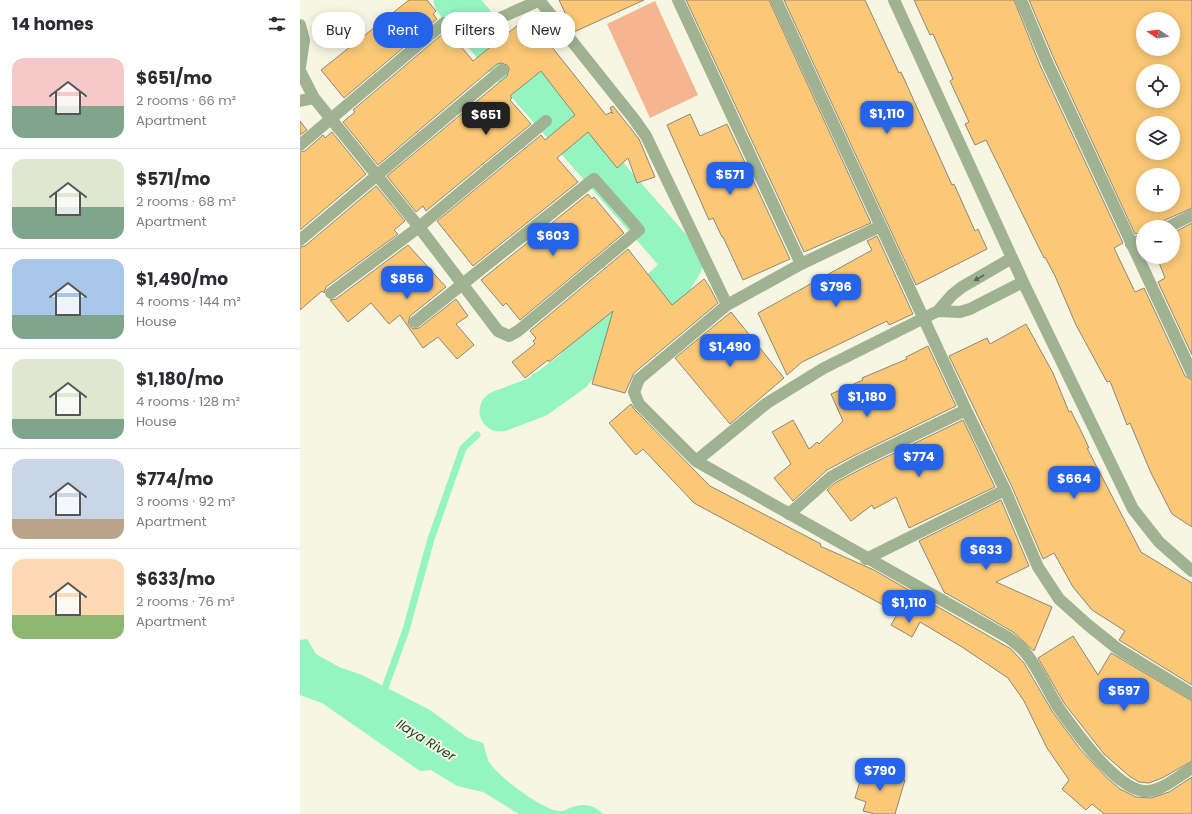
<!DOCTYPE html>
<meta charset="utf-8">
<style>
:root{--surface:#fff;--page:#f2f2f3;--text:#2b2b33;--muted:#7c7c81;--line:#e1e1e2;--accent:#2563eb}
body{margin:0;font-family:Poppins,sans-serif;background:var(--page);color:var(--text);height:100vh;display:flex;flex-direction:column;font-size:15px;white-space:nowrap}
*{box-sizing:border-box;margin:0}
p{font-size:13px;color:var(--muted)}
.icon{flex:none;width:22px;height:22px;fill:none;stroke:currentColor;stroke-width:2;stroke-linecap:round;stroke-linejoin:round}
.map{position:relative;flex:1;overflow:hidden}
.sheet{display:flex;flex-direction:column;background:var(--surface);width:300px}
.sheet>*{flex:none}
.top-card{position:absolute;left:12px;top:12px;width:380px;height:36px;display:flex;gap:8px}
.needle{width:26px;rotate:283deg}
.fabs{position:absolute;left:836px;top:12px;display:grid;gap:8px}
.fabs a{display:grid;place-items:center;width:44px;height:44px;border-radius:50%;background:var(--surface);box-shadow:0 2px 10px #0003;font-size:20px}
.price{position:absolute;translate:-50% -34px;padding:0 9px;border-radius:8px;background:var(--accent);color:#fff;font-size:13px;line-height:26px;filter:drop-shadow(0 1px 2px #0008)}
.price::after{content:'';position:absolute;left:50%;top:24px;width:12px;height:9px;margin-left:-6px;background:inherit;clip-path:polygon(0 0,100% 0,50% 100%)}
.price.on{background:#222;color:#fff}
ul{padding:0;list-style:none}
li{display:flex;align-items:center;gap:12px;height:100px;padding:0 12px}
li+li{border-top:1px solid var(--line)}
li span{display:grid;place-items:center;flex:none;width:112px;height:80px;border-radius:12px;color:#555}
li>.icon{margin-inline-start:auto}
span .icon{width:48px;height:48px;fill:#fffc;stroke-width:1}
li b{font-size:17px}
h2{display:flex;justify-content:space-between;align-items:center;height:48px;padding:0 12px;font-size:17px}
.chip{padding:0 14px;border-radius:16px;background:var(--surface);box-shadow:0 2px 10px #0003;font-size:14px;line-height:36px}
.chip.on{background:var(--accent);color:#fff}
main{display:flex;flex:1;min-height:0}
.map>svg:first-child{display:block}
.park{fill:#f4b590}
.water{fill:#94f4c2}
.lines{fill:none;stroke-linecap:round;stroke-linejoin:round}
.stream{stroke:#94f4c2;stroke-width:7}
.river{stroke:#94f4c2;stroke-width:41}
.building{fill:#fac876;stroke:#918778;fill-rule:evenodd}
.street{stroke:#9fb392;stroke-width:12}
.oneway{fill:#5c6453}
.labels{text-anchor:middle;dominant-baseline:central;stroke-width:4;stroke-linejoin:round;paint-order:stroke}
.water-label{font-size:13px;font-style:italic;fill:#16402c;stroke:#f6f6e3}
</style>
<main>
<section class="sheet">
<h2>14 homes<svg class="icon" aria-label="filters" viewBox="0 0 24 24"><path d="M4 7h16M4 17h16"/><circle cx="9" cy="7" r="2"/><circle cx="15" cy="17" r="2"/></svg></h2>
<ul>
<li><span style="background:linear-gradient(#f6c9c9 60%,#7fa58c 0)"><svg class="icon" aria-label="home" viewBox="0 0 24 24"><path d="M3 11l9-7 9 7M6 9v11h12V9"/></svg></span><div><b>$651/mo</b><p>2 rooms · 66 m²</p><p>Apartment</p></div></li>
<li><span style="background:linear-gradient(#dfe7d0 60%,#7fa58c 0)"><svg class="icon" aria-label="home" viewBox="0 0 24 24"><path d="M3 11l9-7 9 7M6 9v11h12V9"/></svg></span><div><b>$571/mo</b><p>2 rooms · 68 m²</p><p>Apartment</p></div></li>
<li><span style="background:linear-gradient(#a9c7e8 70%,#7fa58c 0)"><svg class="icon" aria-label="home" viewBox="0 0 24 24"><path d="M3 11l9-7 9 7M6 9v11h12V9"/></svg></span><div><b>$1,490/mo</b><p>4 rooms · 144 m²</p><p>House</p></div></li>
<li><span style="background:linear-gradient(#dfe7d0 75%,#7fa58c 0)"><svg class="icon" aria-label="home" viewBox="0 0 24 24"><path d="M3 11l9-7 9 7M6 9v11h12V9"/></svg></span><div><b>$1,180/mo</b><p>4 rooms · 128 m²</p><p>House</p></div></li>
<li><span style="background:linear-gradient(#c9d6e8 75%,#b9a48a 0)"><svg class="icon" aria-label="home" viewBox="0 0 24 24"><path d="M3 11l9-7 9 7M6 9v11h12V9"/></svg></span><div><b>$774/mo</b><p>3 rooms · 92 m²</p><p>Apartment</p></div></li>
<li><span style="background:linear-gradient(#ffd9b3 70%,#8fb573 0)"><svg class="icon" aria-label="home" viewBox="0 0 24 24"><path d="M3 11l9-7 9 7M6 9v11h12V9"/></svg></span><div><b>$633/mo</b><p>2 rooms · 76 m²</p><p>Apartment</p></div></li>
</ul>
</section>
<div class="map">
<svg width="892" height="814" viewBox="0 0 892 814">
<rect width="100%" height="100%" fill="#f6f6e3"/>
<!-- park -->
<path class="park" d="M 355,1 L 398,95 L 350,118 L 307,24 Z"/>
<!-- water -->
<path class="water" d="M 7,639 L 16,654 L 39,667 L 62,675 L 130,710 L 168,738 L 183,743 C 185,748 186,755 188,760 C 195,775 243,810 259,811 C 263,812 267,809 270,808 C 283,803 293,804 303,814 L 219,814 L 183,792 L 157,786 L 131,770 L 120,771 L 22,703 L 0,695 L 0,640 Z"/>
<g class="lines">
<!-- stream -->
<path class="stream" d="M 82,696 L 106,630 L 131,539 L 163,448 L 177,435"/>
<!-- river -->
<path class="river" d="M 154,0 L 383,262 L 372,280 L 288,354 L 272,372 L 237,397 L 200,411"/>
</g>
<!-- building -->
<path class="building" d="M 109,0 L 127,0 L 136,11 L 133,14 L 137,19 L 44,98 L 21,70 Z
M 259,0 L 344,0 L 274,32 Z
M 386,0 L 469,0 L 571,223 L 504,252 Z
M 484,0 L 565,0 L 599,73 L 601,72 L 652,185 L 654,184 L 675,231 L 678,229 L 687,249 L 616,285 Z
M 614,0 L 714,0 L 740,65 L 823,243 L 814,248 L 835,292 L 844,288 L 885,376 L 892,380 L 892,527 L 872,514 L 851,473 L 830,423 L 827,425 L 810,381 L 807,382 L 776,325 L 755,276 L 745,257 L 744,258 L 686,140 L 675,145 L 665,124 L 669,122 L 650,81 L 653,79 L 633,34 L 630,35 Z
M 729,0 L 892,0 L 892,208 L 865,220 L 861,227 L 843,227 L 843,232 L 835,234 L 754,59 ZM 843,19 L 873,19 L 873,49 L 843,49 ZM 843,71 L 873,71 L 873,101 L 843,101 ZM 843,123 L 873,123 L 873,153 L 843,153 ZM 843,175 L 873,175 L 873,205 L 843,205 Z
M 228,17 L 306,115 L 311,112 L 313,114 L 310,108 L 313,106 L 339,139 L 355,177 L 337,183 L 328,158 L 317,168 L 288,132 L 257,158 L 278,182 L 173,266 L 137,221 L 241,135 L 245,140 L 275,115 L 241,71 L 210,96 L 212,98 L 210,100 L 231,124 L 126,211 L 123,206 L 116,212 L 87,176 L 207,76 L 209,69 L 207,65 L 201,63 L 197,64 L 78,165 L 43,122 L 55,112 L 53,110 L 147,30 L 173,61 Z
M 390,114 L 400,136 L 427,124 L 490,259 L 443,280 L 423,237 L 422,237 L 413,218 L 409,220 L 367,125 Z
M 0,121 L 7,130 L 0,135 Z
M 32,132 L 66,174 L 0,230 L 0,152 L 5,151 L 23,135 L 25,138 Z
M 76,186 L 105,221 L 94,230 L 98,234 L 26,287 L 24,293 L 22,291 L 0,310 L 0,247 L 5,246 Z
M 288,194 L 292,199 L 294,197 L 324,233 L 220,320 L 206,303 L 203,306 L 181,280 Z
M 892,223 L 892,355 L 858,282 L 865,278 L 857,257 L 873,257 L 873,233 Z
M 577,236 L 613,314 L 589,325 L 587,321 L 502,362 L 487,375 L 458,313 L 572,250 L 567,241 Z
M 108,245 L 146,287 L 110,316 L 108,324 L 113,329 L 119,328 L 156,299 L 168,316 L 156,324 L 174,345 L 157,359 L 138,337 L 123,348 L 100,315 L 89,324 L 71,303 L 48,322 L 30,300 L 36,299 Z
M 328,249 L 372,305 L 404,279 L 409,286 L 418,303 L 334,373 L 325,393 L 292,384 L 313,311 L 249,362 L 248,360 L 225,378 L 212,362 L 235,344 L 233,341 L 236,338 L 230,331 Z
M 431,312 L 484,378 L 430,424 L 375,358 Z
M 726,324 L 753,373 L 769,412 L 771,411 L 781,431 L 789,448 L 787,448 L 841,552 L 892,583 L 892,685 L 819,640 L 825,631 L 792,610 L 773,587 L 754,553 L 743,559 L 712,487 L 649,356 L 687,338 L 690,344 Z
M 628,346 L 656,406 L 555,455 L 527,470 L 493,501 L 474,478 L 491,464 L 472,432 L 493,420 L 509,449 L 517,442 L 519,444 L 543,421 L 531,394 L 563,380 L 562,378 L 607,359 L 606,357 Z
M 331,404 L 334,409 L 410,486 L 521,544 L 520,546 L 574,570 L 711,649 L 724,663 L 752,711 L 780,749 L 806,777 L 820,789 L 836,797 L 851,798 L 869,792 L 892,777 L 892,814 L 804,814 L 792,804 L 786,810 L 762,789 L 769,780 L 747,748 L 724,701 L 708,678 L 662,647 L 620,622 L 612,637 L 591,625 L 598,613 L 394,503 L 343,449 L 336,455 L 309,423 Z
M 663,420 L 695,487 L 609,528 L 596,497 L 574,509 L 572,505 L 551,521 L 527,490 L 535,483 L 561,469 Z
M 701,500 L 729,566 L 696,582 L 752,607 L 734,651 L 713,632 L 644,592 L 619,541 Z
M 773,636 L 798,675 L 811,653 L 892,701 L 892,761 L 862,778 L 849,783 L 839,782 L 829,776 L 804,754 L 764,703 L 738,658 Z
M 564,768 L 605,780 L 595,814 L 575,814 L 563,811 L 566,802 L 555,798 Z"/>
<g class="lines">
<!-- street -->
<path class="street" d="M 239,0 L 334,119 L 346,136 L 427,305
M 378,0 L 501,264
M 476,0 L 666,410 L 705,490 L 738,567 L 759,599 L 788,625 L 818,649 L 892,694
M 594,0 L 723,282 L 833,509 L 859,542 L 892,571
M 721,0 L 747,62 L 892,373
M 189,23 L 240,0
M 0,25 L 4,40 L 0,67
M 0,71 L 14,98 L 119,227 L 198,331 L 209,336 L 218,331 L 339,230 L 294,179 L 115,322
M 0,101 L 14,98
M 0,145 L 144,23
M 581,226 L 501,264 L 427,305 L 339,379 L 334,392 L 339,404 L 396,461 L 709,638 C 714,642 721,647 725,652 C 738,668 747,689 758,707 C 774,729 819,795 849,791 C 864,789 879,776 892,768
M 868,227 L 892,215
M 0,240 L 202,70
M 831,244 L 843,239
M 31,293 L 119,227 L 246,121
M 638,311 L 660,312 L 670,309 L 723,282
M 396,461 L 467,403 L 524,368 L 638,311 L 652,295 L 662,287 L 712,258
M 489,514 L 531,477 L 558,462 L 666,410
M 566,559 L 705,490"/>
</g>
<!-- one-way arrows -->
<defs><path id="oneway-solid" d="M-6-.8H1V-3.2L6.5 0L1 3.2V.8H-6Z"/></defs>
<use class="oneway" href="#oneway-solid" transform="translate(679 278) rotate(150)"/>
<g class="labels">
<!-- water labels -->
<g class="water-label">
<text transform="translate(126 740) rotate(32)">Ilaya River</text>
</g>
</g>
</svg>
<div class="fabs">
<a><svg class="needle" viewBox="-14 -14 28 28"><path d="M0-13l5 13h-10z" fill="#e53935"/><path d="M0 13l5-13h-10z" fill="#7c7c81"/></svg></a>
<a><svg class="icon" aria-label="locate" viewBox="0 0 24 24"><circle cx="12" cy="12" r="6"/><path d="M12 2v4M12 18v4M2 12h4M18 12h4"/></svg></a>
<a><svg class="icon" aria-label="layers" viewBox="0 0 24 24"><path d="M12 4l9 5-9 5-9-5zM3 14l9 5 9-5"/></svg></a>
<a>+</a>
<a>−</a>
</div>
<b class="price" style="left:587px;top:135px">$1,110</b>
<b class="price on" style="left:186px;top:136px">$651</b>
<b class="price" style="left:430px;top:196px">$571</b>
<b class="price" style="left:253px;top:257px">$603</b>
<b class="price" style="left:107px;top:300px">$856</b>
<b class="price" style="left:536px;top:308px">$796</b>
<b class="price" style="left:430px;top:368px">$1,490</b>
<b class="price" style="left:567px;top:418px">$1,180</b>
<b class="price" style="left:619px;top:478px">$774</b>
<b class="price" style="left:774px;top:500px">$664</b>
<b class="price" style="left:686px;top:571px">$633</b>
<b class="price" style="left:609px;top:624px">$1,110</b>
<b class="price" style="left:824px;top:712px">$597</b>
<b class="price" style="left:580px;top:792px">$790</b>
<div class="top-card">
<a class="chip">Buy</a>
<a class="chip on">Rent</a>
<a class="chip">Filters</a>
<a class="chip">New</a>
</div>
</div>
</main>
